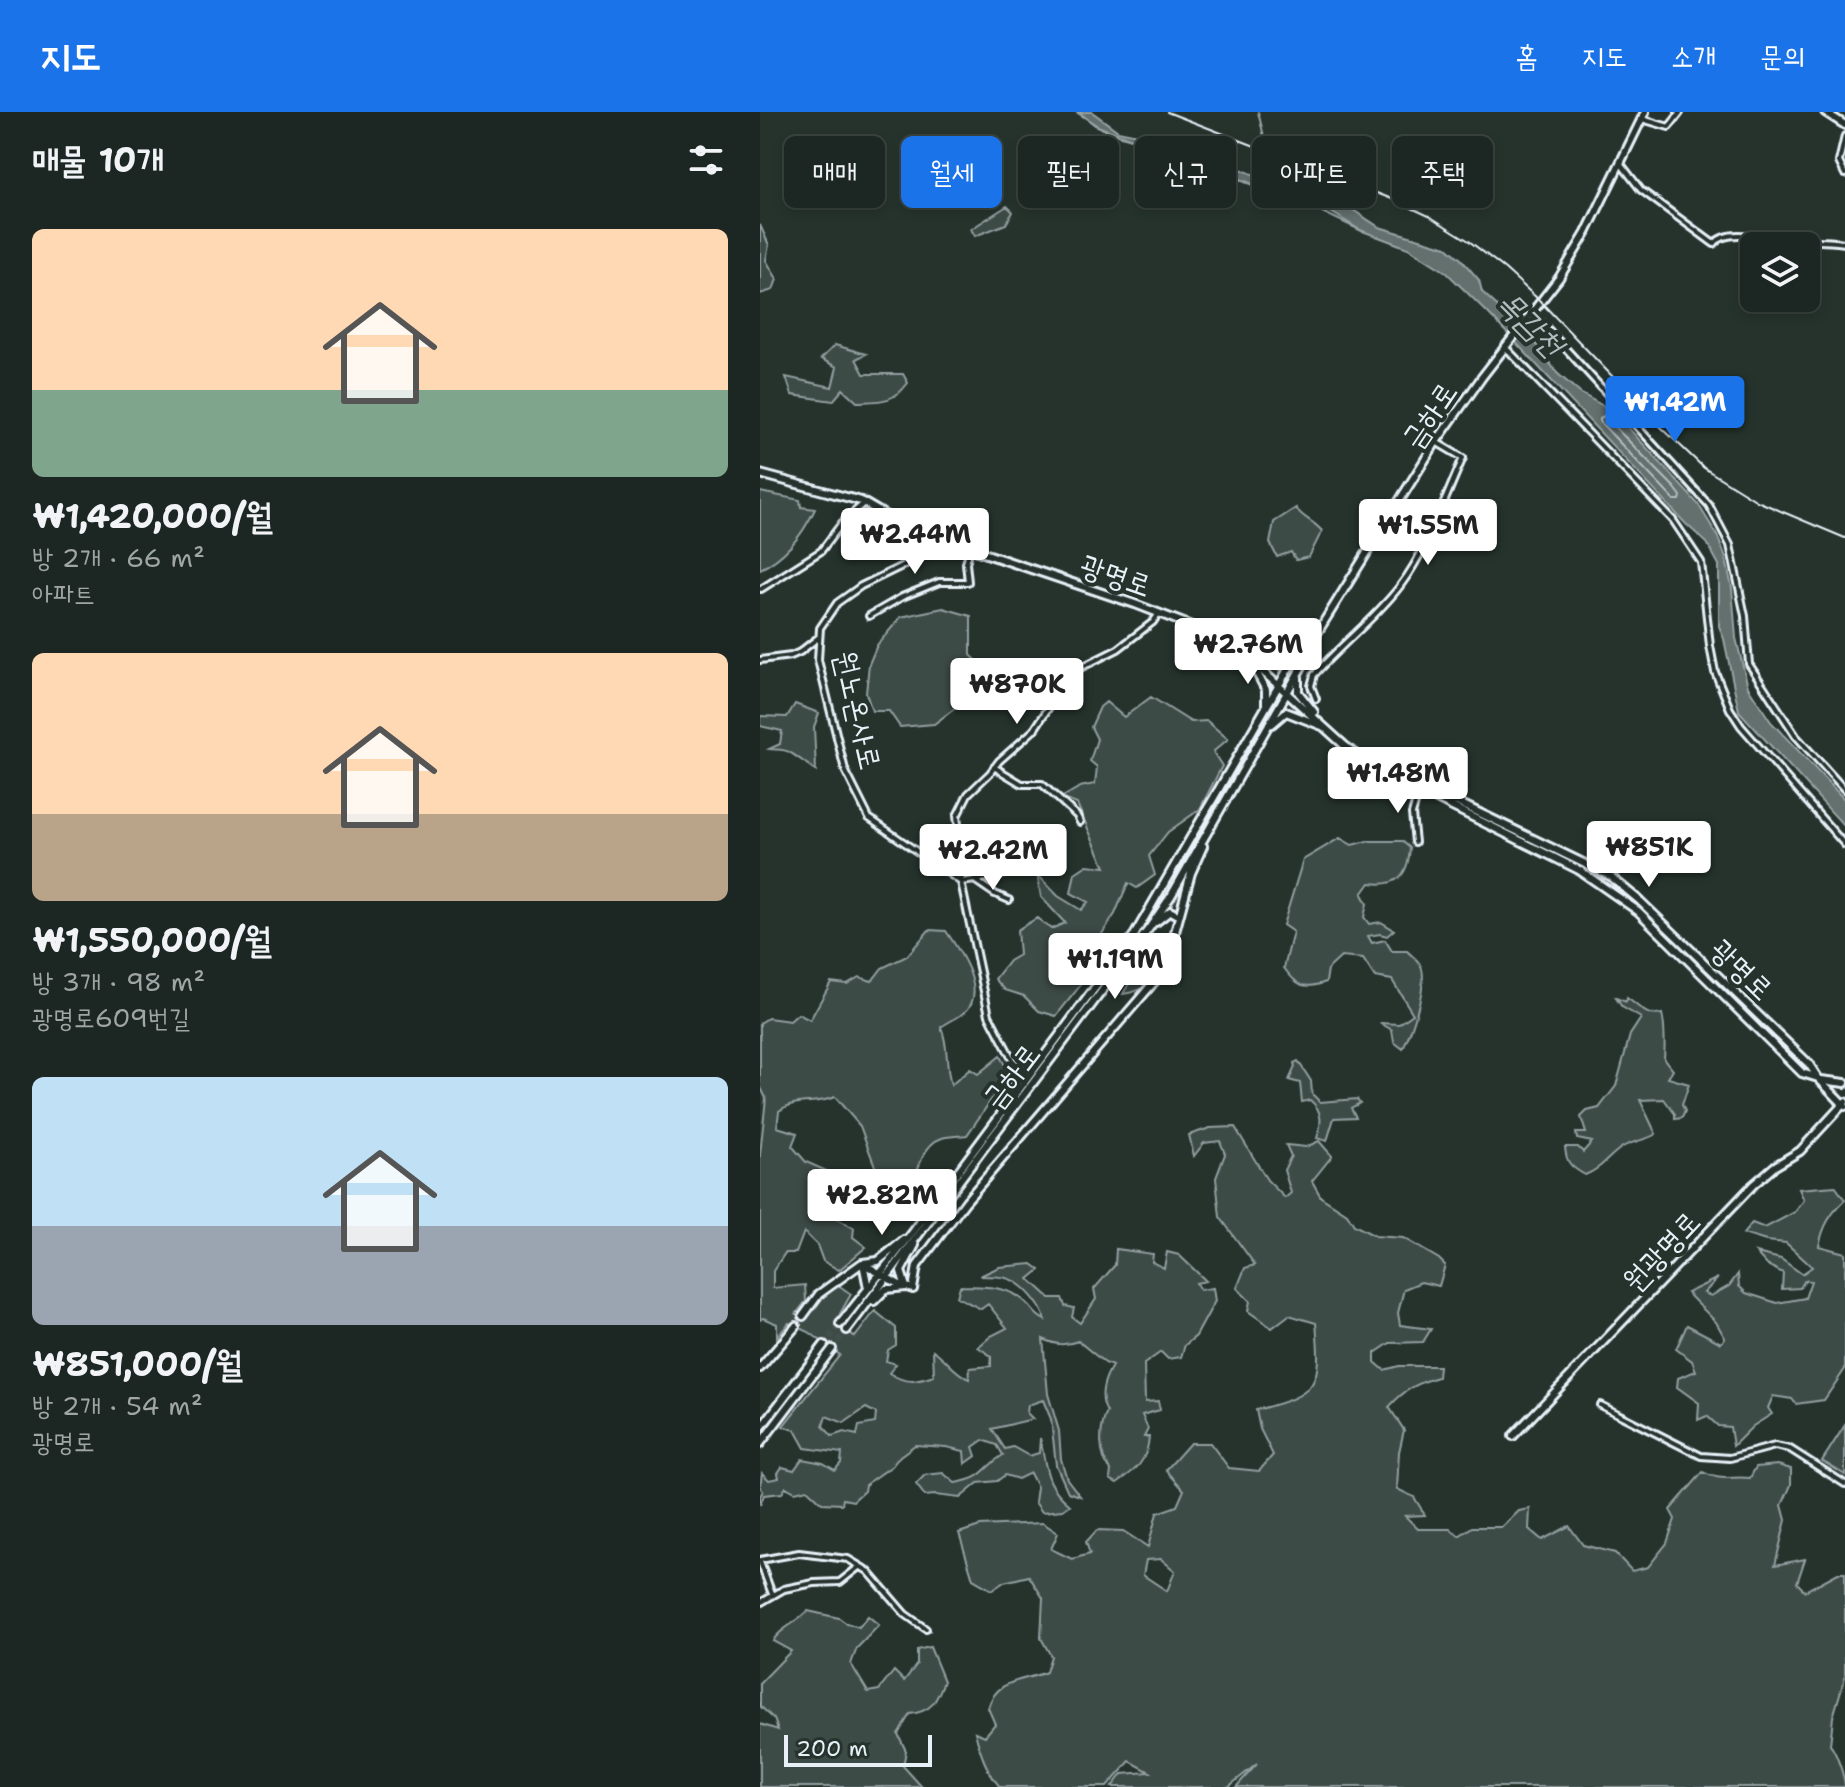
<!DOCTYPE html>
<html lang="ko">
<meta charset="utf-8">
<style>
:root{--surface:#1c2622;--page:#252e2a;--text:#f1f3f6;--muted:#a0a5a5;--line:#3a4340;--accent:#1a73e8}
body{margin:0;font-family:"Shantell Sans","Poor Story",sans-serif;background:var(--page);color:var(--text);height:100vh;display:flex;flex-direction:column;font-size:30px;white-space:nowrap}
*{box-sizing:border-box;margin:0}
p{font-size:26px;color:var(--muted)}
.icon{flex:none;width:44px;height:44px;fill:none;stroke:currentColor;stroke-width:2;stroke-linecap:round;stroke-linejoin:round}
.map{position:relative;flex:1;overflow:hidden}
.drawer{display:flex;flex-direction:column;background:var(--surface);width:760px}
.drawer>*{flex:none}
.guide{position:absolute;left:24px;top:24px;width:760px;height:72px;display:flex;gap:16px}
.controls{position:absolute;left:980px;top:120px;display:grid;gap:16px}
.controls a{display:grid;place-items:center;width:80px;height:80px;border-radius:12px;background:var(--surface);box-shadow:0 4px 12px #0003,0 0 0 2px var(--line);font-size:40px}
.scale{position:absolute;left:24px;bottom:20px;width:148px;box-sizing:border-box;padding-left:8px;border:4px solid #e8f1f8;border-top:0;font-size:22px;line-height:28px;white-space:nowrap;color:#e8f1f8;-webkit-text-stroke:6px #26332d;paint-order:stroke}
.price{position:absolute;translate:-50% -68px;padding:0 18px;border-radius:8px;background:#fff;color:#222;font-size:26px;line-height:52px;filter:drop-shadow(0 2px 4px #0008)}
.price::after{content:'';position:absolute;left:50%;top:48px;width:24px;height:18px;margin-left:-12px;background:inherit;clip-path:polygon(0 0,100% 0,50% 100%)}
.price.selected{background:var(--accent);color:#fff}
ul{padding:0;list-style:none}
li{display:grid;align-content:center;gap:16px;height:424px;padding:0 32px}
li span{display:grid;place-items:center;height:248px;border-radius:12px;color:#555}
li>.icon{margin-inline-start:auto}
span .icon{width:144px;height:144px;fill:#fffc;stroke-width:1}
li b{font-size:34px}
h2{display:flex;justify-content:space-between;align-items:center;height:96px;padding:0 32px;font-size:34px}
.chip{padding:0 28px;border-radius:12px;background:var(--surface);box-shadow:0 4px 12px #0003,0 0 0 2px var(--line);font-size:28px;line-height:72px}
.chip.selected{background:var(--accent);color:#fff}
header{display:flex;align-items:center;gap:48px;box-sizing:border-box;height:112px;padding:0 40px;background:var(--accent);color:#fff}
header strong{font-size:38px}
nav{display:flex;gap:44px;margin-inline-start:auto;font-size:28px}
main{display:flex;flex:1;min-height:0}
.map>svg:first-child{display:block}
.green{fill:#3e4b47;stroke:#939ea0;stroke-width:2;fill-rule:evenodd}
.water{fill:#636f6d;stroke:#98a3a5;stroke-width:2}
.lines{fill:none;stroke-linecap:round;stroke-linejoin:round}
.shore{stroke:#b3bdc0;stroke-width:2}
.stream{stroke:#98a3a5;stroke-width:2}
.secondary-tunnel{stroke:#43504b;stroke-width:6;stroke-dasharray:6 3;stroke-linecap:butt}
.street-casing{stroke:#e8f1f8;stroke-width:10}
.secondary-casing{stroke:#e8f1f8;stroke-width:12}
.street{stroke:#26332d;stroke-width:4}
.secondary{stroke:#26332d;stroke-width:6}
.rail{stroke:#e8f1f8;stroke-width:2}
.labels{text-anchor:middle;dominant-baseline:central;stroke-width:8;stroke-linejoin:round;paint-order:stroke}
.street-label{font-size:30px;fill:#e8f1f8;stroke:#26332d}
.water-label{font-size:32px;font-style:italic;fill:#b3bdc0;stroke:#26332d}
</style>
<header>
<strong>지도</strong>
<nav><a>홈</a><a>지도</a><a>소개</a><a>문의</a></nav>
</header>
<main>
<section class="drawer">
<h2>매물 10개<svg class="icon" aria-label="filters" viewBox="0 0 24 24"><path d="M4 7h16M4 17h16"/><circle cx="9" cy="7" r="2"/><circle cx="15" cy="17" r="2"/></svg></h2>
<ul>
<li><span style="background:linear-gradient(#ffd9b3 65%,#7fa58c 0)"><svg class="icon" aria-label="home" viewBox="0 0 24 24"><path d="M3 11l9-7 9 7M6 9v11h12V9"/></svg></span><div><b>₩1,420,000/월</b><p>방 2개 · 66 m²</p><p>아파트</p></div></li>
<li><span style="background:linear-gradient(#ffd9b3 65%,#b9a48a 0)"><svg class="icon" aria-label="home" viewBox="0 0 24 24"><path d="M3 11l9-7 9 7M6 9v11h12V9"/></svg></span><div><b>₩1,550,000/월</b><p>방 3개 · 98 m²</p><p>광명로609번길</p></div></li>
<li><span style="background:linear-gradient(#bfe0f5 60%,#9aa5b1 0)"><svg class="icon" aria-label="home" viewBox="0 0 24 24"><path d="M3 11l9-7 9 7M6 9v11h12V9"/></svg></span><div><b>₩851,000/월</b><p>방 2개 · 54 m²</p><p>광명로</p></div></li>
</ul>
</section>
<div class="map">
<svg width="1085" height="1675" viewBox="0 0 1085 1675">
<rect width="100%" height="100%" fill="#26332d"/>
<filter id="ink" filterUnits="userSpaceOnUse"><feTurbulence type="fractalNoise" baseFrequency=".0125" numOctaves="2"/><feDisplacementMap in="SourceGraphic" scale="16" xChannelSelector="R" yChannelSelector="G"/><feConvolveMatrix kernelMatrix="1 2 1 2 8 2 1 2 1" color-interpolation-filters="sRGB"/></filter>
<g filter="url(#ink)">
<!-- green -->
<path class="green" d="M 247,94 L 253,100 L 246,112 L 215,124 L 211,117 Z
M 0,113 L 9,133 L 6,148 L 17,167 L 13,178 L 0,182 Z
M 75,233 L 106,242 L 96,247 L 104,262 L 143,262 L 148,271 C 133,291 121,289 97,290 L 83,277 L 73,289 L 32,283 L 26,265 L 72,275 L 77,255 L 61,247 Z
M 0,380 L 40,388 L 41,395 L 55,397 C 43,422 26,445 0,457 Z
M 536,396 C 542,406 553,408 562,419 L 549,445 L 536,448 L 531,440 L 517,445 L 510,431 L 514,410 Z
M 183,496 L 211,504 L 211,543 L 226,558 L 206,588 L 174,612 L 140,615 L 129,599 L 112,599 L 106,581 L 109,552 L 117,533 L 141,505 Z
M 391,585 L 431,610 L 447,609 L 468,627 L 453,640 L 462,654 L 440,697 L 408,720 L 389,744 L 395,763 L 377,776 L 368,771 L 355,802 L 334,834 L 331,860 L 296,904 L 279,899 L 264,884 L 245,878 L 235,867 L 249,849 L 259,843 L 257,818 L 277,806 L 291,817 L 305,811 L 281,785 L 277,762 L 298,784 L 321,798 L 328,790 L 311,781 L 315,761 L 327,753 L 345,755 L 317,692 L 301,686 L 320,675 L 335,672 L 337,655 L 330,649 L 337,627 L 331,615 L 340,595 L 346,590 L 364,605 Z
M 35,592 L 59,601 L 54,615 L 56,659 C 54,657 33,642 29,640 C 24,637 15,638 9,637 L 20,632 L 22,619 L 0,614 L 0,604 L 27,605 Z
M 580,726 L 592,733 L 607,729 L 642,729 L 650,736 C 648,763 638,775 610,771 L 602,782 L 607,792 L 604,805 L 609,812 L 621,810 L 634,818 L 627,824 L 620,822 L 608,824 L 612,831 L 625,828 L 632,839 L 647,839 C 651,843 657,847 660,852 C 670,867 651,921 643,937 L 634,930 L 632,918 L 620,911 L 639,912 L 653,902 L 632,868 L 615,865 L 603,847 L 581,845 L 568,857 L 566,870 C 544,878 537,874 524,856 L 533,820 L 523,813 L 543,748 Z
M 169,818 L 186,819 C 199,838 229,880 204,901 C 197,906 188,910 181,915 C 189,934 185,953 191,973 L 210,957 L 218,962 L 240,944 L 249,961 L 244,979 L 234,984 L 207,1023 C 200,1024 189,1024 182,1026 C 157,1034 155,1076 146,1097 L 136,1096 L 129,1089 L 125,1068 L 116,1057 L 100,1014 L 75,985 C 53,994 38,985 19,999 L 17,1015 L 37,1021 L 32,1034 L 46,1050 L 71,1061 L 58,1082 L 67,1102 L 94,1116 L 93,1125 L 106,1135 L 79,1158 L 63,1149 L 57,1133 L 44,1120 L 36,1141 L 25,1141 L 13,1159 L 13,1176 L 45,1173 L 46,1189 L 36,1202 L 44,1207 L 64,1184 L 78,1173 L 91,1182 L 76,1209 L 95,1225 L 115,1199 L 136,1216 L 136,1233 L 128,1238 L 126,1249 L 136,1252 L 129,1261 C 146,1272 156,1270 174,1264 L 173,1238 C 187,1247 193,1260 209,1267 L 210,1256 L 231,1254 L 231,1244 L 218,1235 L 231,1224 L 247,1216 L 228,1192 L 221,1197 L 197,1185 L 200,1174 C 221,1175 245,1173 262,1187 C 272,1194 273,1203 285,1208 C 282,1193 262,1170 246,1166 C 238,1164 228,1164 220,1164 L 239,1155 L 272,1152 L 280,1158 L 269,1167 L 290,1186 L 302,1186 L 305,1194 L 314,1196 L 312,1205 L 320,1211 L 336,1187 L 334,1177 L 355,1153 L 356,1137 L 393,1142 L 392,1150 L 404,1156 L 407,1140 L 419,1143 L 446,1169 L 436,1171 L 440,1178 L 453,1176 L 455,1189 L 436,1224 L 425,1233 L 421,1245 L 408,1247 L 401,1240 L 384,1252 L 385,1290 L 398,1289 L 400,1298 L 382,1303 L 388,1317 L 384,1325 L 389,1325 C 387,1350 376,1358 357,1371 L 350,1367 L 351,1358 C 338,1344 339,1317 347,1300 C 338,1285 344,1267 352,1254 L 345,1251 L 318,1229 C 305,1234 295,1233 283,1227 L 288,1282 L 299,1319 L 301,1347 L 307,1367 L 320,1384 L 308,1380 L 296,1353 L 291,1307 L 283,1288 L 268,1293 L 267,1301 L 273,1307 L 232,1317 L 245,1337 L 253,1335 L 269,1344 L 279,1341 L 280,1326 C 287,1356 284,1372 310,1393 L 303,1398 L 282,1400 L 275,1390 L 277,1375 L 270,1361 L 258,1367 L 245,1363 L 237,1369 L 218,1371 L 200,1386 L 175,1383 L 165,1384 L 156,1372 L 165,1363 L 183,1361 L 195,1371 C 226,1366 222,1356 243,1343 L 237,1333 L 223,1328 L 213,1335 L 216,1344 L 205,1352 L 204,1339 L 186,1335 L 155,1333 L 140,1344 L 132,1354 L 105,1373 L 104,1379 L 93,1389 L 83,1387 L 82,1392 L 62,1391 L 47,1377 L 35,1380 L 26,1375 L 22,1381 L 4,1383 L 0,1393 L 0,1384 L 3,1379 L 0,1375 L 2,1361 L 9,1368 L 19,1366 L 18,1361 L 22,1355 L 34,1358 L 42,1347 L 63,1351 L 75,1358 L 81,1351 L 82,1341 L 45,1336 L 35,1318 L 23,1314 L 80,1243 L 49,1220 L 29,1211 L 17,1225 L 17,1212 L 3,1206 L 0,1208 L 0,1043 L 6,986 L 0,974 L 0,911 L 8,906 L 30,909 L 38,902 L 50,908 L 71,870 L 87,872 L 99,865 L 112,869 L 122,856 L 147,844 ZM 106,1296 L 116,1301 L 115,1311 L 99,1314 L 97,1323 L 84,1320 L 72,1324 L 63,1314 L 66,1304 L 84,1311 Z
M 386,840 L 386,857 L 394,863 C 387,876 377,880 363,882 C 371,867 381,856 386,840 Z
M 856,886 L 866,890 L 867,886 C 879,894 887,906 902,902 C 905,914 905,935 904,947 L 913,958 L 908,966 L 929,972 L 922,993 L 925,999 L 922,1006 L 915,1007 L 915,1002 L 904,987 L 880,988 L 896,1022 C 885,1029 871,1029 861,1036 C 847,1046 841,1057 825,1063 C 811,1055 806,1051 805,1035 L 818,1035 L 823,1040 L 832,1030 L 817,1027 L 816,1021 L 826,1021 L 821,1005 L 827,999 L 839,996 L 856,974 L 870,923 L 881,906 L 862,895 Z
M 538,949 L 551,969 L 552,982 L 560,990 L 597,987 L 600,991 L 591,996 L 596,1005 L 574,1006 L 567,1029 L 557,1026 C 562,1011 563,999 550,988 L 542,990 L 540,971 L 529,968 L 535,955 L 534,951 Z
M 475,1015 L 507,1068 L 525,1086 L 531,1081 L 524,1058 L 531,1044 L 526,1033 L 546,1035 L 559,1029 L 572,1044 L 552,1069 L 561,1085 L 587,1102 L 594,1113 L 615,1124 L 643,1126 L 679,1147 L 685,1153 L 679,1174 L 661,1170 L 644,1177 L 638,1201 L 640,1213 L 671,1217 L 663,1230 L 630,1231 L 615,1241 L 615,1250 L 624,1258 L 639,1254 L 679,1254 L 678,1265 C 657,1271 644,1278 629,1295 L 644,1318 L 639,1340 L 637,1377 L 654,1385 L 665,1403 L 645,1404 L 658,1417 L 690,1417 L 699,1424 L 712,1415 L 742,1415 L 759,1399 L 770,1397 L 769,1417 L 782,1428 L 809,1414 L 823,1433 L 855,1441 L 872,1459 L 888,1455 L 907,1431 L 915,1407 L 910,1398 L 943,1360 C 960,1370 971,1364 990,1366 L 996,1355 L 1018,1353 L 1031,1357 L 1031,1373 L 1022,1393 L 1026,1408 L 1015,1453 L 1045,1447 L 1037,1471 L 1045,1479 L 1078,1461 L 1085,1461 L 1085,1565 L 1073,1605 L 1070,1633 C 1076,1639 1085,1666 1085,1675 L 476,1675 L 497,1652 L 468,1675 L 352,1675 L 362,1662 L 390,1660 L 370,1649 L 347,1675 L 240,1675 C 226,1659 220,1640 215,1620 L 225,1624 L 235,1612 L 228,1596 C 237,1566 262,1570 286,1560 L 291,1544 L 281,1526 L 283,1486 L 269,1464 L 244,1470 L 232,1478 L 213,1467 L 199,1421 L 220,1414 L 283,1411 L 298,1421 L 291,1437 L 312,1447 L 330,1442 L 326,1430 L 337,1418 L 363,1419 L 388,1435 L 397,1401 L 417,1394 L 424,1378 L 406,1358 L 430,1331 L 450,1331 L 469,1356 L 499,1359 L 513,1343 L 500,1317 L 496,1298 C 558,1282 562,1275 556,1211 L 529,1203 L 512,1216 L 488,1199 L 490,1189 L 477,1176 L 485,1156 L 495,1153 L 460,1105 L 456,1066 L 465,1042 L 460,1029 L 444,1031 L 434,1044 L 429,1023 L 450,1016 ZM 401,1447 L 415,1459 L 407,1479 L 383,1463 L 386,1448 Z
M 1075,1074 L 1085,1088 C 1070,1102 1063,1114 1059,1134 L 1085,1141 L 1085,1257 L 1064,1288 L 1036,1292 L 1032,1287 L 1013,1284 L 1008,1296 L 1012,1302 L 993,1314 L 973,1334 L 970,1315 L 958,1314 L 947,1304 L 938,1308 L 939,1291 L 917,1275 L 918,1266 L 936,1259 L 932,1249 L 916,1237 L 927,1213 L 961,1231 L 965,1226 L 956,1210 L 927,1181 L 958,1166 L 944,1181 L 951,1184 L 969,1174 L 978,1162 L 979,1174 L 986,1181 L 1017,1191 L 1045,1186 L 1051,1169 L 1045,1168 L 1040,1176 L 1022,1177 L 1023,1161 L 1007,1153 L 996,1141 L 1021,1147 L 1042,1162 L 1052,1155 L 1026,1131 L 1006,1129 L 983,1122 L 992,1111 L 1005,1116 L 1035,1100 L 1044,1088 L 1039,1077 Z
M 1085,1313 L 1085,1363 L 1062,1349 Z
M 48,1499 L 79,1506 L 86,1511 L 99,1515 L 108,1504 L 119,1513 L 97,1536 L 91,1552 L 108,1580 L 119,1578 L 134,1559 L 144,1569 L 157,1552 L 157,1538 L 170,1535 L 184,1569 C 176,1589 173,1599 150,1602 L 138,1622 L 146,1639 L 143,1654 L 162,1675 L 0,1675 L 0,1612 L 18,1618 L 14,1607 L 0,1594 L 0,1571 L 31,1539 L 13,1529 C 20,1516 37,1511 48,1499 Z"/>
<!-- water -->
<path class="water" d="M 319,0 L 332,0 L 358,19 L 392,26 L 457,47 L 511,70 L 546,77 L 593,98 L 619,115 L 687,135 L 701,147 L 719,168 L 722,180 L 771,225 L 797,261 L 820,281 L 854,300 L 938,392 L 957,423 L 965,443 L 972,476 L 976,526 L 988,575 L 1011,610 L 1085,688 L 1085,715 L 979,599 L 964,527 L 959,514 L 959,453 L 947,431 L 926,412 L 728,201 L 686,160 L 648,136 L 600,118 L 558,92 L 519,83 L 335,13 Z"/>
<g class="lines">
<!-- shore -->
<path class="shore" d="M 844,304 L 915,376 L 921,384 L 920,388 L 914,388 L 840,310 L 840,306 Z"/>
<!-- stream -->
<path class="stream" d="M 316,0 L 349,21 L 380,29
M 498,0 L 516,73
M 412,42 L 496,73
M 539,89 L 602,119"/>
<!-- secondary-tunnel -->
<path class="secondary-tunnel" d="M 64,1233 L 80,1212
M 72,1237 L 87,1218"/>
<defs>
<path id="street" d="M 882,7 L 909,15 L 920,1 L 918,0
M 1085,24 L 1079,50 L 1085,62
M 861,52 L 881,78 L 954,132 C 969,113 1012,130 1034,131 C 1042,132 1051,129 1059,129 C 1068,129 1077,130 1085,131
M 773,201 L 949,393 L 970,433 L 985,504 L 989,552 L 1036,624 L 1085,678
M 745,235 L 913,408 L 941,450 L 950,534 L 955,560 L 970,597 L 981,614 L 1085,733
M 127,421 L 148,451
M 189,431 L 101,474 L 77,491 L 60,516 L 58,548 L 85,658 L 109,706 L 201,770 L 229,903 L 265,972
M 1,477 L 61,439 L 82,411 L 104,391
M 109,504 L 142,485 L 179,470 L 208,470 L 206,451 L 210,436
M 0,548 L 31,544 L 40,540 L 59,525
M 556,587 L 551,574 L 554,563 C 581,532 615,507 640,474 C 668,437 684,388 703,346 L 676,330
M 234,655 L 262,672 L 282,672 L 317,704 L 320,710
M 655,730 L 652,702 L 659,678
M 256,757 L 235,765 L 201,770 L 203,753 L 197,704 L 208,682 L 230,661 L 239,649 L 274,618 L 312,560 L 358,537 L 393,510 L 399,501
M 216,769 L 235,782 L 249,788
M 840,1293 L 941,1344 L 970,1346 L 1015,1334 L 1030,1337 L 1085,1372
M 0,1448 L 39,1441 L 88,1447 L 108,1459 L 145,1502 L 166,1517
M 0,1450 L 12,1482
M 0,1491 L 24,1477 L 54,1471 L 80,1470 L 100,1454"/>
<path id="secondary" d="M 1065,0 L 1085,13
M 0,362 L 101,389 L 135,409 L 185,428 L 375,492 L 455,523 L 488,546 L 585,634 L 614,656 L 819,758 L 878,799 L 1042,961 L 1058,966
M 492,547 C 510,550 517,558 533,546
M 492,552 L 506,578 L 506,593
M 538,565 L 538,580 L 554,600
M 512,612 L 526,600 L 562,614
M 663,678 L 699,691 L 850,764 L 880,789 L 1049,952 L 1058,966 L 1085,994
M 396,810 L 410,799 L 419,804
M 253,950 L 263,959 L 272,958
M 1061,968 L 1085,971
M 252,982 L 254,969 L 253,950
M 108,1176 L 103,1151 L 118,1149 L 144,1128
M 114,1189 L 126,1177 L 146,1175 L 141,1159 L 155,1133
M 43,1204 L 59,1182 L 102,1151 L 138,1172 L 153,1177 L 157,1154 L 206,1089 L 400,863 L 408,846 L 431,761 L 443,734
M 80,1212 L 150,1124 L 375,822 L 542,533 L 554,523
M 87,1218 L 390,815 L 411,784 L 549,542 L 557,521 L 676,330 L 722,265 L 799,166 L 826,121 L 885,0
M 0,1256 L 36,1214
M 0,1317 L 64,1233
M 753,1324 L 993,1073 L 1015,1054 L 1040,1039 L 1085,990
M 0,1332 L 72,1237"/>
</defs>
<!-- street casing -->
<use href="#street" class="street-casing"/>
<!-- secondary casing -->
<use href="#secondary" class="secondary-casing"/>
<!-- street -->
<use href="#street" class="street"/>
<!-- secondary -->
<use href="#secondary" class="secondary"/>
<!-- rail -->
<path class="rail" d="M 407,0 L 632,87 L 669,104 L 709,129 L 745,157 L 778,187 L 902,316 L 944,356 L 997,389 L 1085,426"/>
</g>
</g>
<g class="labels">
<!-- street labels -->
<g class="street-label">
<text transform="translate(669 303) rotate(-56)">금하로</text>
<text transform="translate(356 463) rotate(19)">광명로</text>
<text transform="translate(98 598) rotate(77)">원노온사로</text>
<text transform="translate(982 857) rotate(44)">광명로</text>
<text transform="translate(251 964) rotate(-53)">금하로</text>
<text transform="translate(901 1139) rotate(-47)">원광명로</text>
</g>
<!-- water labels -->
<g class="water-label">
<text transform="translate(771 211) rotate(45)">목감천</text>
</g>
</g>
</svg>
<div class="controls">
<a><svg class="icon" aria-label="layers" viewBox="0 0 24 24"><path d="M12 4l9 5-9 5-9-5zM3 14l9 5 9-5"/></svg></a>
</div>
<div class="scale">200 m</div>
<b class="price selected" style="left:915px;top:332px">₩1.42M</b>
<b class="price" style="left:668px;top:455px">₩1.55M</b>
<b class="price" style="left:155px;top:464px">₩2.44M</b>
<b class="price" style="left:488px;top:574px">₩2.76M</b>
<b class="price" style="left:257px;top:614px">₩870K</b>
<b class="price" style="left:638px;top:703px">₩1.48M</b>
<b class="price" style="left:889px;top:777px">₩851K</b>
<b class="price" style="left:233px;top:780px">₩2.42M</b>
<b class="price" style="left:355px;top:889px">₩1.19M</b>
<b class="price" style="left:122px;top:1125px">₩2.82M</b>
<div class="guide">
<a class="chip">매매</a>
<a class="chip selected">월세</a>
<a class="chip">필터</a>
<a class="chip">신규</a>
<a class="chip">아파트</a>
<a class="chip">주택</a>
</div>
</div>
</main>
